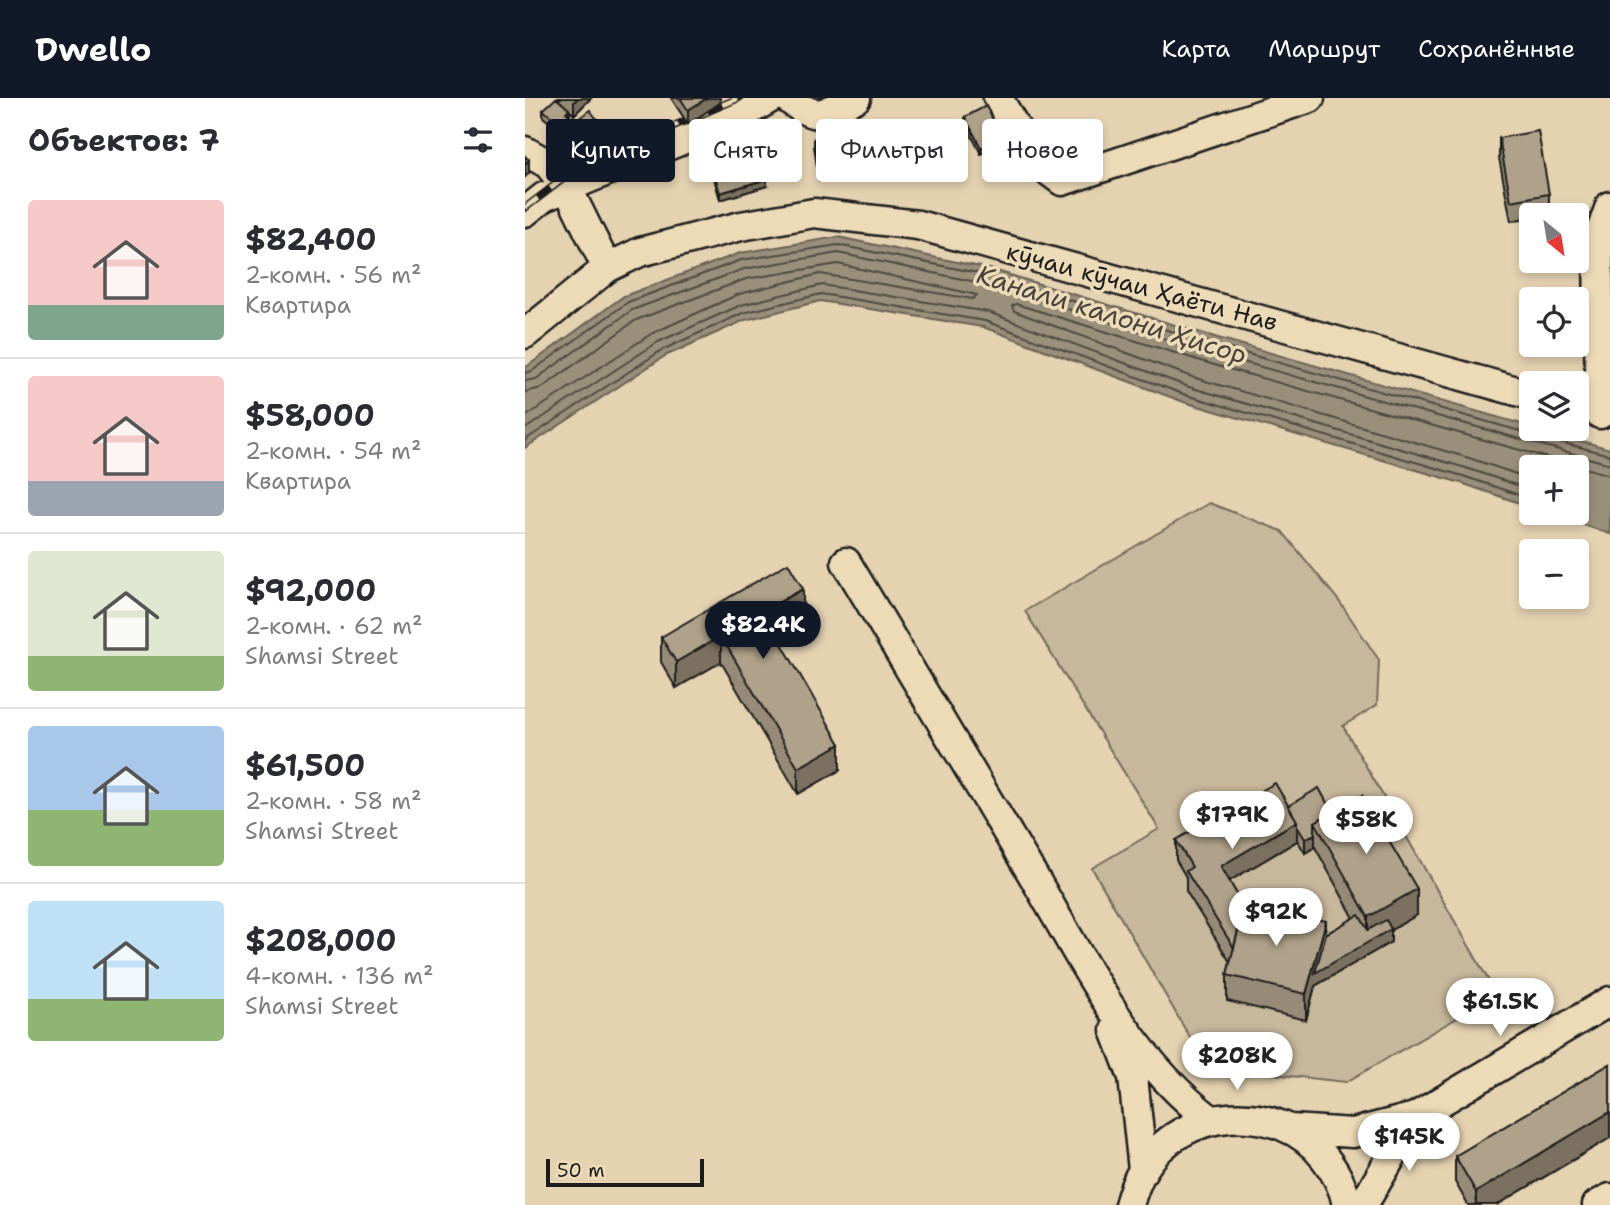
<!DOCTYPE html>
<html lang="ru">
<meta charset="utf-8">
<style>
:root{--surface:#fff;--page:#f7f7f7;--text:#2b2b33;--muted:#7c7c81;--line:#e1e1e2;--accent:#111827}
body{margin:0;font-family:"Shantell Sans",sans-serif;background:var(--page);color:var(--text);height:100vh;display:flex;flex-direction:column;font-size:26px;white-space:nowrap}
*{box-sizing:border-box;margin:0}
p{font-size:23px;color:var(--muted)}
.icon{flex:none;width:38px;height:38px;fill:none;stroke:currentColor;stroke-width:2;stroke-linecap:round;stroke-linejoin:round}
.map{position:relative;flex:1;overflow:hidden}
.panel{display:flex;flex-direction:column;background:var(--surface);width:525px}
.panel>*{flex:none}
.banner{position:absolute;left:21px;top:21px;width:665px;height:63px;display:flex;gap:14px}
.needle{width:46px;rotate:150deg}
.controls{position:absolute;left:994px;top:105px;display:grid;gap:14px}
.controls a{display:grid;place-items:center;width:70px;height:70px;border-radius:7px;background:var(--surface);box-shadow:0 4px 10px #0003;font-size:35px}
.scale{position:absolute;left:21px;bottom:18px;width:158px;box-sizing:border-box;padding-left:7px;border:4px solid #1c1c1c;border-top:0;font-size:19px;line-height:24px;white-space:nowrap;color:#1c1c1c;-webkit-text-stroke:5px #eddab7;paint-order:stroke}
.price{position:absolute;translate:-50% -60px;padding:0 16px;border-radius:24px;background:#fff;color:#222;font-size:23px;line-height:46px;filter:drop-shadow(0 2px 4px #0008)}
.price::after{content:'';position:absolute;left:50%;top:42px;width:21px;height:16px;margin-left:-10px;background:inherit;clip-path:polygon(0 0,100% 0,50% 100%)}
.price.current{background:var(--accent);color:#fff}
ul{padding:0;list-style:none}
li{display:flex;align-items:center;gap:21px;height:175px;padding:0 28px}
li+li{border-top:2px solid var(--line)}
li span{display:grid;place-items:center;flex:none;width:196px;height:140px;border-radius:7px;color:#555}
li>.icon{margin-inline-start:auto}
span .icon{width:84px;height:84px;fill:#fffc;stroke-width:1}
li b{font-size:30px}
h2{display:flex;justify-content:space-between;align-items:center;height:84px;padding:0 28px;font-size:30px}
.pill{padding:0 24px;border-radius:7px;background:var(--surface);box-shadow:0 4px 10px #0003;font-size:24px;line-height:63px}
.pill.current{background:var(--accent);color:#fff}
header{display:flex;align-items:center;gap:42px;box-sizing:border-box;height:98px;padding:0 35px;background:var(--accent);color:#fff}
header strong{font-size:33px}
nav{display:flex;gap:38px;margin-inline-start:auto;font-size:24px}
main{display:flex;flex:1;min-height:0}
.map>svg:first-child{display:block}
.green{fill:#c7b79b;stroke:#726a5c;stroke-width:2}
.water{fill:#9a8f7a;stroke:#686154;stroke-width:2}
.lines{fill:none;stroke-linecap:round;stroke-linejoin:round}
.shore{stroke:#4e4a42;stroke-width:2}
.minor-casing{stroke:#1c1c1c;stroke-width:33}
.minor{stroke:#eddab7;stroke-width:28}
.rail-casing{stroke:#1c1c1c;stroke-width:8}
.rail{stroke:#eddab7;stroke-width:5;stroke-dasharray:16;stroke-linecap:butt}
.wall{fill:#978b77;stroke:#1c1c1c;stroke-width:2;fill-rule:evenodd}
.shaded-wall{fill:#7b7161;stroke:#1c1c1c;stroke-width:2}
.building{fill:#b0a28a;stroke:#1c1c1c;stroke-width:2}
.labels{text-anchor:middle;dominant-baseline:central;stroke-width:7;stroke-linejoin:round;paint-order:stroke}
.street-label{font-size:24px;fill:#1c1c1c;stroke:#eddab7}
.water-label{font-size:26px;font-style:italic;fill:#48443d;stroke:#eddab7}
</style>
<header>
<strong>Dwello</strong>
<nav><a>Карта</a><a>Маршрут</a><a>Сохранённые</a></nav>
</header>
<main>
<section class="panel">
<h2>Объектов: 7<svg class="icon" aria-label="filters" viewBox="0 0 24 24"><path d="M4 7h16M4 17h16"/><circle cx="9" cy="7" r="2"/><circle cx="15" cy="17" r="2"/></svg></h2>
<ul>
<li><span style="background:linear-gradient(#f6c9c9 75%,#7fa58c 0)"><svg class="icon" aria-label="home" viewBox="0 0 24 24"><path d="M3 11l9-7 9 7M6 9v11h12V9"/></svg></span><div><b>$82,400</b><p>2-комн. · 56 m²</p><p>Квартира</p></div></li>
<li><span style="background:linear-gradient(#f6c9c9 75%,#9aa5b1 0)"><svg class="icon" aria-label="home" viewBox="0 0 24 24"><path d="M3 11l9-7 9 7M6 9v11h12V9"/></svg></span><div><b>$58,000</b><p>2-комн. · 54 m²</p><p>Квартира</p></div></li>
<li><span style="background:linear-gradient(#dfe7d0 75%,#8fb573 0)"><svg class="icon" aria-label="home" viewBox="0 0 24 24"><path d="M3 11l9-7 9 7M6 9v11h12V9"/></svg></span><div><b>$92,000</b><p>2-комн. · 62 m²</p><p>Shamsi Street</p></div></li>
<li><span style="background:linear-gradient(#a9c7e8 60%,#8fb573 0)"><svg class="icon" aria-label="home" viewBox="0 0 24 24"><path d="M3 11l9-7 9 7M6 9v11h12V9"/></svg></span><div><b>$61,500</b><p>2-комн. · 58 m²</p><p>Shamsi Street</p></div></li>
<li><span style="background:linear-gradient(#bfe0f5 70%,#8fb573 0)"><svg class="icon" aria-label="home" viewBox="0 0 24 24"><path d="M3 11l9-7 9 7M6 9v11h12V9"/></svg></span><div><b>$208,000</b><p>4-комн. · 136 m²</p><p>Shamsi Street</p></div></li>
</ul>
</section>
<div class="map">
<svg width="1085" height="1107" viewBox="0 0 1085 1107">
<rect width="100%" height="100%" fill="#e5d2b1"/>
<filter id="ink" filterUnits="userSpaceOnUse"><feTurbulence type="fractalNoise" baseFrequency=".0143" numOctaves="2"/><feDisplacementMap in="SourceGraphic" scale="14" xChannelSelector="R" yChannelSelector="G"/><feConvolveMatrix kernelMatrix="1 2 1 2 8 2 1 2 1" color-interpolation-filters="sRGB"/></filter>
<g filter="url(#ink)">
<!-- green -->
<path class="green" d="M 684,405 L 757,433 L 814,503 L 854,562 L 852,607 L 818,628 L 972,897 L 821,984 L 682,969 L 567,770 L 634,731 L 500,513 Z"/>
<!-- water -->
<path class="water" d="M 313,139 L 465,171 L 693,240 L 1085,351 L 1085,436 L 1024,415 L 1052,415 L 1052,369 L 1006,369 L 1006,409 L 936,385 L 659,304 L 458,229 L 295,203 L 220,222 L 140,258 L 0,350 L 0,270 L 99,198 L 215,155 Z"/>
<g class="lines">
<!-- shore -->
<path class="shore" d="M 0,275 L 7,273 L 103,204 L 216,162 L 313,147 L 463,177 L 691,247 L 1002,335 L 1015,331 L 1023,341 L 1085,357
M 0,283 L 11,281 L 107,212 L 219,171 L 313,155 L 461,186 L 689,256 L 1085,366
M 0,294 L 17,290 L 111,222 L 221,181 L 313,166 L 452,197 L 448,201 L 295,176 L 214,196 L 126,236 L 0,319
M 0,331 L 133,244 L 216,207 L 297,187 L 463,214 L 664,289 L 941,370 L 1006,392
M 0,342 L 137,252 L 218,215 L 296,196 L 460,223 L 661,297 L 938,378 L 1006,401
M 1006,381 L 944,360 L 667,279 L 489,213 L 487,208 L 491,206 L 686,266 L 1085,377"/>
<defs>
<path id="minor" d="M 262,0 C 295,25 295,16 331,0
M 473,0 L 510,63 L 537,83 L 785,0
M 0,53 L 23,66 L 43,91 L 82,170 L 115,154 L 216,128 L 289,115 L 393,127 L 1006,297
M 0,114 L 19,99 L 215,18 L 246,0
M 0,236 L 82,170
M 1075,316 L 1073,142 L 1085,108
M 321,464 C 383,568 444,671 506,774 C 557,861 604,960 686,1022
M 590,932 L 608,979 L 618,1072
M 766,1031 L 828,1035 L 890,1019 L 1085,903
M 604,1107 C 607,1096 612,1082 618,1072 C 656,1008 753,1001 799,1059 C 810,1073 819,1089 822,1107
M 838,1107 L 890,1019
M 1072,1107 L 1085,1100"/>
</defs>
<!-- minor casing -->
<use href="#minor" class="minor-casing"/>
<!-- minor -->
<use href="#minor" class="minor"/>
<defs>
<path id="rail" d="M 0,110 L 55,68 L 214,0"/>
</defs>
<!-- rail casing -->
<use href="#rail" class="rail-casing"/>
<!-- rail -->
<use href="#rail" class="rail"/>
</g>
<!-- wall -->
<path class="wall" d="M 32,0 L 66,0 L 49,17 L 44,12 L 45,24 L 41,30 L 36,27 L 33,31 L 18,19 L 18,12 L 37,5 Z
M 146,0 L 195,0 L 195,5 L 163,26 Z
M 440,19 L 477,45 L 456,56 L 440,25 Z
M 48,30 L 89,57 L 70,72 L 48,43 Z
M 346,33 L 370,33 L 371,75 L 347,75 Z
M 974,40 L 1024,96 L 1024,116 L 1006,117 L 1006,119 L 986,123 L 974,60 Z
M 289,41 L 326,71 L 326,78 L 294,83 L 289,48 Z
M 187,67 L 242,88 L 195,102 L 187,73 Z
M 278,516 L 249,533 L 315,672 L 273,696 L 196,564 L 151,590 L 136,564 L 136,539 Z
M 807,714 L 892,817 L 866,832 L 866,844 L 790,888 L 781,922 L 702,903 L 702,877 L 705,864 L 661,793 L 661,779 L 651,762 L 651,742 ZM 772,742 L 780,755 L 790,749 L 829,820 L 801,836 L 719,809 L 704,783 L 772,743 Z
M 1085,966 L 1085,1040 L 972,1107 L 943,1107 L 930,1084 L 930,1058 Z"/>
<!-- shaded-wall -->
<path class="shaded-wall" d="M 53,0 L 66,0 L 49,17 L 49,4 Z
M 182,0 L 195,0 L 195,5 L 163,26 L 163,12 Z
M 45,18 L 45,24 L 41,30 L 41,24 Z
M 36,20 L 36,27 L 33,31 L 33,24 Z
M 477,39 L 477,45 L 456,56 L 456,50 Z
M 89,44 L 89,57 L 70,72 L 70,59 Z
M 4,62 L 4,75 L 0,79 L 0,66 Z
M 242,81 L 242,88 L 195,102 L 195,95 Z
M 278,491 L 278,516 L 238,539 L 238,513 Z
M 196,538 L 196,564 L 151,590 L 151,564 Z
M 315,646 L 315,672 L 273,696 L 273,670 Z
M 772,723 L 772,743 L 696,788 L 696,768 Z
M 790,736 L 790,749 L 780,755 L 780,741 Z
M 892,791 L 892,817 L 866,832 L 866,844 L 790,888 L 781,922 L 781,896 L 801,823 L 801,849 L 843,844 L 843,819 Z
M 1085,1014 L 1085,1040 L 972,1107 L 951,1107 L 951,1094 Z"/>
<!-- building -->
<path class="building" d="M 31,0 L 44,11 L 41,14 L 45,18 L 41,24 L 36,20 L 33,24 L 18,12 Z
M 155,0 L 182,0 L 163,12 Z
M 461,8 L 477,39 L 456,50 L 440,19 Z
M 65,12 L 89,44 L 70,59 L 48,30 L 49,24 Z
M 346,33 L 370,33 L 371,68 L 347,68 Z
M 1013,33 L 1024,96 L 986,103 L 974,40 Z
M 320,36 L 326,71 L 294,76 L 289,41 Z
M 234,53 L 242,81 L 195,95 L 187,67 Z
M 0,58 L 4,62 L 0,66 Z
M 263,465 L 278,491 L 238,513 L 315,646 L 273,670 L 196,538 L 151,564 L 136,539 Z
M 750,685 L 772,723 L 696,768 L 719,809 L 709,850 L 661,773 L 667,769 L 651,742 Z
M 794,690 L 807,714 L 790,724 L 790,736 L 780,741 L 772,728 L 772,723 L 763,708 Z
M 837,697 L 892,791 L 843,819 L 790,724 Z
M 720,804 L 801,823 L 781,896 L 702,877 Z
M 834,817 L 843,832 L 861,822 L 866,831 L 790,875 L 801,836 Z
M 1085,966 L 1085,1014 L 951,1094 L 930,1058 Z"/>
</g>
<g class="labels">
<!-- street labels -->
<g class="street-label">
<text transform="translate(617 189) rotate(15)">кӯчаи кӯчаи Ҳаёти Нав</text>
</g>
<!-- water labels -->
<g class="water-label">
<text transform="translate(587 216) rotate(17)">Канали калони Ҳисор</text>
</g>
</g>
</svg>
<div class="controls">
<a><svg class="needle" viewBox="-14 -14 28 28"><path d="M0-13l5 13h-10z" fill="#e53935"/><path d="M0 13l5-13h-10z" fill="#7c7c81"/></svg></a>
<a><svg class="icon" aria-label="locate" viewBox="0 0 24 24"><circle cx="12" cy="12" r="6"/><path d="M12 2v4M12 18v4M2 12h4M18 12h4"/></svg></a>
<a><svg class="icon" aria-label="layers" viewBox="0 0 24 24"><path d="M12 4l9 5-9 5-9-5zM3 14l9 5 9-5"/></svg></a>
<a>+</a>
<a>−</a>
</div>
<div class="scale">50 m</div>
<b class="price current" style="left:238px;top:563px">$82.4K</b>
<b class="price" style="left:707px;top:753px">$179K</b>
<b class="price" style="left:841px;top:758px">$58K</b>
<b class="price" style="left:751px;top:850px">$92K</b>
<b class="price" style="left:975px;top:940px">$61.5K</b>
<b class="price" style="left:712px;top:994px">$208K</b>
<b class="price" style="left:884px;top:1075px">$145K</b>
<div class="banner">
<a class="pill current">Купить</a>
<a class="pill">Снять</a>
<a class="pill">Фильтры</a>
<a class="pill">Новое</a>
</div>
</div>
</main>
